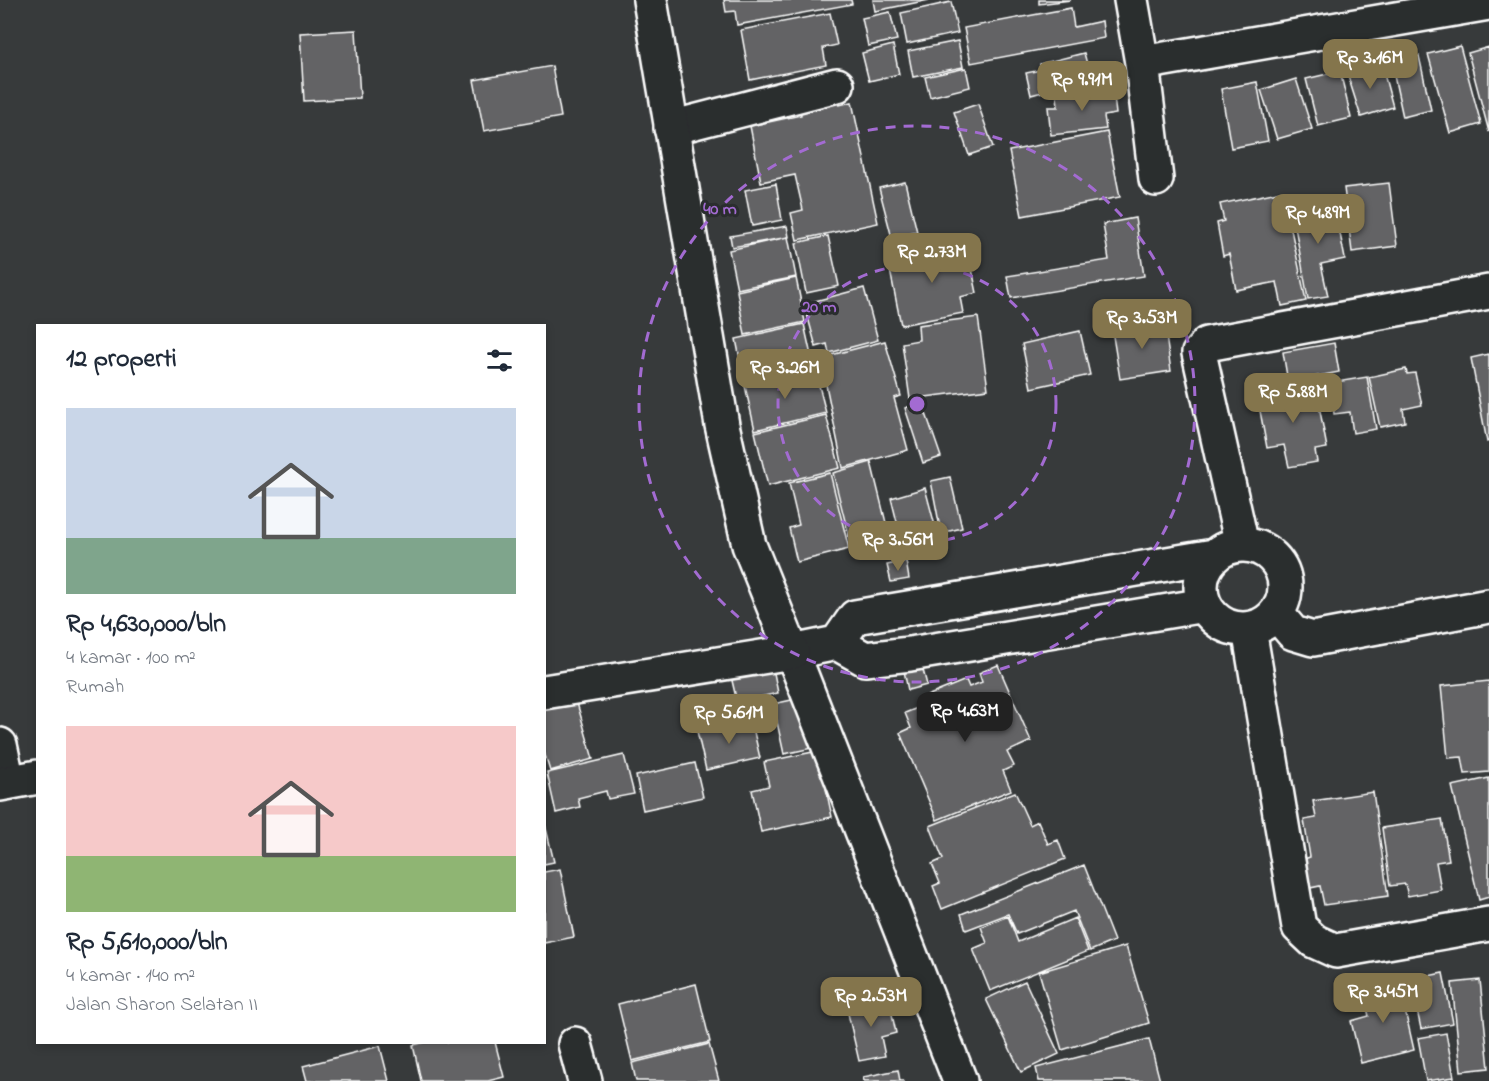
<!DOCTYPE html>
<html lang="id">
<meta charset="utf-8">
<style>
:root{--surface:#fff;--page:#f2f2f3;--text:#1f2937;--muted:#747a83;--accent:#84754c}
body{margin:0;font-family:"Indie Flower",sans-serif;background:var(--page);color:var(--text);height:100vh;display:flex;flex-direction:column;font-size:22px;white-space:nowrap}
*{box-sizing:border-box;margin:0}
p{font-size:20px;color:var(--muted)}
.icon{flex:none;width:33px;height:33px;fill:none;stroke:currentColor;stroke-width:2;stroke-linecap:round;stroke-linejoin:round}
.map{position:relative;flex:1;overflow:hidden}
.panel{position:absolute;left:36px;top:324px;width:510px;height:720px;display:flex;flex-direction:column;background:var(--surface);border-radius:0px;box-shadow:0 3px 9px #0003}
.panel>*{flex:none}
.price{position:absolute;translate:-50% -51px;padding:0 14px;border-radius:12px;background:var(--accent);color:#fff;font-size:20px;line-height:39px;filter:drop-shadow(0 2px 3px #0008)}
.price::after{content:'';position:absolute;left:50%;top:36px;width:18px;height:14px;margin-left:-9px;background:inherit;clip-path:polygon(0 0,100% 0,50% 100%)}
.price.active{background:#222;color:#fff}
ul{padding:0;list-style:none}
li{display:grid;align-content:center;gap:12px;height:318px;padding:0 30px}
li span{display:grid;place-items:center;height:186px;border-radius:0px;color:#555}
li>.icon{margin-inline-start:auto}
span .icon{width:108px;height:108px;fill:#fffc;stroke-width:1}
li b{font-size:26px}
h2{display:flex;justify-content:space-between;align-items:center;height:72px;padding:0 30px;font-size:26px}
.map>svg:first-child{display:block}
.building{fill:#636465;stroke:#fff;stroke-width:1.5}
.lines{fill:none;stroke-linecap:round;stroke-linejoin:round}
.minor-casing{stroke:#fff;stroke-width:38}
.tertiary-casing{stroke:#fff;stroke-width:38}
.minor{stroke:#2a2d2e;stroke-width:33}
.tertiary{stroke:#2a2d2e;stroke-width:33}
.ring{fill:none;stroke:#a36bd2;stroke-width:3;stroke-dasharray:10 8}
.centre{fill:#a36bd2;stroke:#2a2d2e;stroke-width:3}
.ring-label{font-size:18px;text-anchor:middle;font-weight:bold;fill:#a36bd2;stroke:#2a2d2e;stroke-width:6;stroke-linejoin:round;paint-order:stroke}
</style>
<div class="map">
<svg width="1489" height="1081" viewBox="0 0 1489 1081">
<rect width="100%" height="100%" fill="#373a3b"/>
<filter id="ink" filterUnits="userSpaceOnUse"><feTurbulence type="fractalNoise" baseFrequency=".0167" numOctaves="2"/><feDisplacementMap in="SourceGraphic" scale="12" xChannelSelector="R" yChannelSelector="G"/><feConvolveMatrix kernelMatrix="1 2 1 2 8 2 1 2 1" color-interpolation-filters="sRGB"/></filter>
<g filter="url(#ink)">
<!-- building -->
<path class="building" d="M 724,0 L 851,0 L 852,4 L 737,25 L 735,11 L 726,12 Z
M 873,0 L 929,0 L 875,11 Z
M 1039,0 L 1071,0 L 1039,4 Z
M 951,2 L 958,33 L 907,44 L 901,13 Z
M 1071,8 L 1074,27 L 1102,21 L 1104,38 L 971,63 L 964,28 Z
M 890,12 L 897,40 L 868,46 L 862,18 Z
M 830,13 L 837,45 L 823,48 L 826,65 L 750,80 L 741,30 Z
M 356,30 L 360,98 L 304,101 L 300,33 Z
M 958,41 L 963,67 L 913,77 L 908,51 Z
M 893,45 L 899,74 L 869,81 L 862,53 Z
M 1460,46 L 1481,124 L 1450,133 L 1428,54 Z
M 1489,47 L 1489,132 L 1468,53 Z
M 1084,53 L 1091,79 L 1031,95 L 1026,73 L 1041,70 L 1040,64 Z
M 1419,56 L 1431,110 L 1403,117 L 1391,62 Z
M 1381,63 L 1393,107 L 1361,117 L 1347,73 Z
M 552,66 L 561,117 L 484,131 L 474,80 Z
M 966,68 L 970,87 L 930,97 L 925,77 Z
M 1340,71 L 1351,118 L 1318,126 L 1306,79 Z
M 1296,79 L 1312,129 L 1277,139 L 1261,90 Z
M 1257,82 L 1268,141 L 1231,148 L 1221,89 Z
M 1113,88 L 1116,114 L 1104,116 L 1106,129 L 1051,135 L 1048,107 L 1058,107 L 1057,95 Z
M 837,94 L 839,105 L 852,102 L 878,223 L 797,240 L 791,213 L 803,210 L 795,175 L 761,182 L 750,126 L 801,115 L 799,103 Z
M 978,104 L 993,147 L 969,155 L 954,112 Z
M 1107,132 L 1120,197 L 1022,216 L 1009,151 Z
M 905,182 L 917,232 L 892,238 L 879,188 Z
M 1389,183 L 1397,246 L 1352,252 L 1344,188 Z
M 776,184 L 782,220 L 752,226 L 745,190 Z
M 1283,191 L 1306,301 L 1282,306 L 1277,282 L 1236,290 L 1229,254 L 1223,256 L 1217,223 L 1224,221 L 1220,204 Z
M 1334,203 L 1345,259 L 1321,264 L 1328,296 L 1308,299 L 1292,210 Z
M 1135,218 L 1144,276 L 1011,298 L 1007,276 L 1109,260 L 1103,224 Z
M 787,226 L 789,237 L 732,247 L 730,236 Z
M 828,236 L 839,286 L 806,293 L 796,243 Z
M 788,237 L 796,277 L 737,289 L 729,250 Z
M 967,245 L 977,293 L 960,297 L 963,313 L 901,325 L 888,260 Z
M 796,278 L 805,322 L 745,335 L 737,291 Z
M 864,288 L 878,340 L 829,353 L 827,344 L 816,347 L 807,314 L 818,311 L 815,301 Z
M 978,317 L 988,389 L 910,399 L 902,343 L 919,340 L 918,325 Z
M 1164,322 L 1171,371 L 1120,379 L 1112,330 Z
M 804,324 L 814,369 L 745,384 L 736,339 Z
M 1080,331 L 1090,375 L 1031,388 L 1022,344 Z
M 885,341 L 901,396 L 894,398 L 908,450 L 843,468 L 824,375 L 821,376 L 816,359 Z
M 1334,343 L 1339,372 L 1288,382 L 1283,352 Z
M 1489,354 L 1489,441 L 1487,442 L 1471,358 Z
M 1406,369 L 1407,374 L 1415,373 L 1422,405 L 1403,409 L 1405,422 L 1380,427 L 1369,377 Z
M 815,370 L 826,413 L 755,430 L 745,386 Z
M 1367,377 L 1376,429 L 1353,433 L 1350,412 L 1334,414 L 1330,383 Z
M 1304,387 L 1307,397 L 1317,395 L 1327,448 L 1315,450 L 1317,462 L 1289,467 L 1284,445 L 1267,448 L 1257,395 Z
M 922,402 L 941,457 L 923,463 L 905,408 Z
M 826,415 L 840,468 L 768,486 L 755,432 Z
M 871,462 L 890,539 L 852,549 L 833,473 Z
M 830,473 L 849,549 L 797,562 L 789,528 L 799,525 L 789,483 Z
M 950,477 L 962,528 L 941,533 L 931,481 Z
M 925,488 L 938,537 L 903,546 L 891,498 Z
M 906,561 L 909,579 L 891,582 L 887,565 Z
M 772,663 L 778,693 L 737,702 L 730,672 Z
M 998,665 L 1031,741 L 1007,752 L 1014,766 L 1003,771 L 1011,790 L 937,820 L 900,733 L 911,728 L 905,713 L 925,705 L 922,698 L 966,680 L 969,687 L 982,682 L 979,673 Z
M 922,666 L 927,685 L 908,690 L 904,671 Z
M 1489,681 L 1489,772 L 1465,774 L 1462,757 L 1448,758 L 1441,686 Z
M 575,696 L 593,759 L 550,771 L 544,752 L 544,705 Z
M 801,698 L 812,748 L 784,754 L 773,704 Z
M 751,719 L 760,758 L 706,770 L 697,731 Z
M 818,751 L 832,817 L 761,832 L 752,790 L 769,786 L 764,762 Z
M 624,755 L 634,794 L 608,799 L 606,791 L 578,798 L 580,807 L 556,813 L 547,773 Z
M 695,763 L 703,797 L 643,810 L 636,776 Z
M 1489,778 L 1489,897 L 1479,900 L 1452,786 Z
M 1015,792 L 1030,825 L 1038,821 L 1048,844 L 1058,840 L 1065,859 L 942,909 L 933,886 L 940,883 L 932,864 L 943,859 L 930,826 Z
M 1373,792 L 1388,896 L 1324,905 L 1320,886 L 1310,888 L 1304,859 L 1310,857 L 1304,820 L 1316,818 L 1313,801 Z
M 1442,819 L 1449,860 L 1436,862 L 1441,890 L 1408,896 L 1405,884 L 1390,886 L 1382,828 Z
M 544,820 L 554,862 L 544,864 Z
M 1084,865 L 1114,941 L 1090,951 L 1074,911 L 1017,934 L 1008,914 L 966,930 L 961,914 Z
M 560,869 L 574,937 L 544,943 L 544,872 Z
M 1008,916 L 1018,942 L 1075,918 L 1088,951 L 990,991 L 973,949 L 987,943 L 981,927 Z
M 1126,946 L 1149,1023 L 1062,1050 L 1039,972 Z
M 1443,973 L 1453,1023 L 1421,1029 L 1417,1010 L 1430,1007 L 1423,977 Z
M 1398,980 L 1414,1050 L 1361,1063 L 1351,1021 L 1369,1016 L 1362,988 Z
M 1480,980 L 1489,1068 L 1461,1071 L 1452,983 Z
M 1025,981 L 1059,1054 L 1021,1072 L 986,999 Z
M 696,984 L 710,1042 L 632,1061 L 618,1004 Z
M 889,1000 L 896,1033 L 881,1037 L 885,1056 L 859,1061 L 847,1009 Z
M 1446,1033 L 1454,1077 L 1426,1081 L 1418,1038 Z
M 1149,1039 L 1160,1081 L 1039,1081 L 1036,1068 Z
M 426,1042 L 495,1042 L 504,1077 L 488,1081 L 421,1081 L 413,1045 Z
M 709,1044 L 719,1081 L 636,1081 L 632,1063 Z
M 380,1046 L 389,1081 L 307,1081 L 303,1066 Z
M 898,1070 L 900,1081 L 904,1081 L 864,1081 L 863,1077 Z"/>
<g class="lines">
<defs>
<path id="minor" d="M 1131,0 L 1142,63 L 1156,179
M 1142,63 L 1489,3
M 671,128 L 837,85
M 1242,545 L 1199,353 L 1207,344 L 1489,292
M1201 587a42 42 0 1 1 84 0a42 42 0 1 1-84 0Z
M 1276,613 L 1293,633 L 1313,639 L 1489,606
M 1249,629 L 1299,927 L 1314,941 L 1336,951 L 1489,924
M 837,643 L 855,617 L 1214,556
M 0,745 L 8,782
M 575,1044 L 585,1081
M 960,1081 L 792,652 L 837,643 L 865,659 L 910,654 L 1205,605"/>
<path id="tertiary" d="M 544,692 L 792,652 L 749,545 L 722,425 L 650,0
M 0,784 L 38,777"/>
</defs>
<!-- minor casing -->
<use href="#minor" class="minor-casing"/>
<!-- tertiary casing -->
<use href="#tertiary" class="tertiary-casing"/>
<!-- minor -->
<use href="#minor" class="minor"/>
<!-- tertiary -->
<use href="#tertiary" class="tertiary"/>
</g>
</g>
<!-- distance rings -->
<g class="ring">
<circle cx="917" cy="404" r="139"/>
<circle cx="917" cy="404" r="278"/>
</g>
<circle cx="917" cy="404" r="9" class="centre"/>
<g class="ring-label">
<text x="720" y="214">40 m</text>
<text x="819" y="312">20 m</text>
</g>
</svg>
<b class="price" style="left:1370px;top:90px">Rp 3.16M</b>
<b class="price" style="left:1082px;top:112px">Rp 9.91M</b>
<b class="price" style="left:1318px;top:245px">Rp 4.89M</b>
<b class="price" style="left:932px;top:284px">Rp 2.73M</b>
<b class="price" style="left:1142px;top:350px">Rp 3.53M</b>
<b class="price" style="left:785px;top:400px">Rp 3.26M</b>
<b class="price" style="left:1293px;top:424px">Rp 5.88M</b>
<b class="price" style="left:898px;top:572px">Rp 3.56M</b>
<b class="price active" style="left:965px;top:743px">Rp 4.63M</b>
<b class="price" style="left:729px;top:745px">Rp 5.61M</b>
<b class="price" style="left:1383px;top:1024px">Rp 3.45M</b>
<b class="price" style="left:871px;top:1028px">Rp 2.53M</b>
<section class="panel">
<h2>12 properti<svg class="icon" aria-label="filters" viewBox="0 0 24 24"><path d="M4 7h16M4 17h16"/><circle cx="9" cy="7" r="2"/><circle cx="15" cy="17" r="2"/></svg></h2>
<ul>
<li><span style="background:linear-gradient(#c9d6e8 70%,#7fa58c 0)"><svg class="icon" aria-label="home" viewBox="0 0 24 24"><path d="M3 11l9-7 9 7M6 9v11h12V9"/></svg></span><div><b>Rp 4,630,000/bln</b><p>4 kamar · 100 m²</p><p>Rumah</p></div></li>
<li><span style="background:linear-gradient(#f6c9c9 70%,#8fb573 0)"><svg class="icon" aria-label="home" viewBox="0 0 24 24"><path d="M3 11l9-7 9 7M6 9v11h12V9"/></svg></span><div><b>Rp 5,610,000/bln</b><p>4 kamar · 140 m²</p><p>Jalan Sharon Selatan II</p></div></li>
</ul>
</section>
</div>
